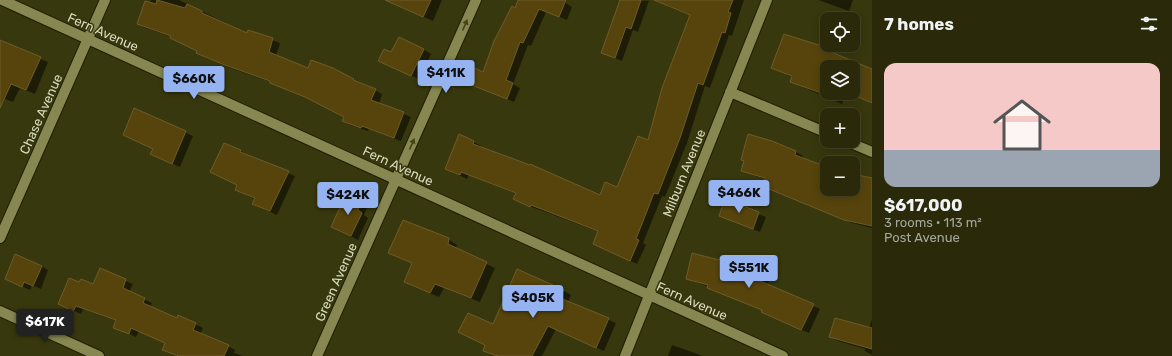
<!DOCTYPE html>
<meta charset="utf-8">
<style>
:root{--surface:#2a2a0a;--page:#323213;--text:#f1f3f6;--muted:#a5a79c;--line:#46462b;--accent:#95b2f1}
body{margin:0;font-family:Rubik,sans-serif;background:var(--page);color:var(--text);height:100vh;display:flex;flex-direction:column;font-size:15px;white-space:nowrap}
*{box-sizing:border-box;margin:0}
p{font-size:13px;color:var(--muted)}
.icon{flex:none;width:22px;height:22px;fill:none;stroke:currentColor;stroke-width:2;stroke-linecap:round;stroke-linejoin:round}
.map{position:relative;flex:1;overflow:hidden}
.panel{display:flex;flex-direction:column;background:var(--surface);width:300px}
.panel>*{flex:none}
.buttons{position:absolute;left:820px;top:12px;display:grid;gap:8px}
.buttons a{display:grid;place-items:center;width:40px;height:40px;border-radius:8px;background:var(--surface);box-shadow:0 2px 10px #0003,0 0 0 1px var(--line);font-size:20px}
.price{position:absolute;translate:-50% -34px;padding:0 9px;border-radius:4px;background:var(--accent);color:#111;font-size:13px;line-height:26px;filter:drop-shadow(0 1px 2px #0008)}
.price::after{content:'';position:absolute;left:50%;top:24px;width:12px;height:9px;margin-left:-6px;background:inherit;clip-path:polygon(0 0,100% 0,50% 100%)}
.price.current{background:#222;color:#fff}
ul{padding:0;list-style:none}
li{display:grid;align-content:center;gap:8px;height:212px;padding:0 12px}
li+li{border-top:1px solid var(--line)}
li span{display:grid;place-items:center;height:124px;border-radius:12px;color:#555}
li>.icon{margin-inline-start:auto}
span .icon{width:72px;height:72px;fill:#fffc;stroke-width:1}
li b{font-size:17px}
h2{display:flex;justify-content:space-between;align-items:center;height:48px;padding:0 12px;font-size:17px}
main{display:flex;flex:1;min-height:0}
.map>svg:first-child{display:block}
.shadow{fill:#0007;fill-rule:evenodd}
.building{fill:#57440c;stroke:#6f5c28}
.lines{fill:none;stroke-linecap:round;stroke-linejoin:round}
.street-casing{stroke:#1f1e03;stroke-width:12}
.street{stroke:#878751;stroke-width:10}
.oneway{fill:#444418}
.labels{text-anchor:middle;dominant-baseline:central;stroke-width:3;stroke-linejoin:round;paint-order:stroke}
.street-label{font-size:13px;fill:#dadbbf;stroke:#38380e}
</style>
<main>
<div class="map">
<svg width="872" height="356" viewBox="0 0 872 356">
<rect width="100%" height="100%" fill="#38380e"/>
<!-- shadow -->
<path class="shadow" d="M 151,0 L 179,0 L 248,34 L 249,31 L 280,43 L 276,56 L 308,69 L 353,80 L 375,90 L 382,94 L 379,104 L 411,117 L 401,141 L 369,129 L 368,131 L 350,125 L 343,121 L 345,116 L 313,100 L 278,86 L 271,82 L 230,68 L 204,57 L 198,51 L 172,37 L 145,28 L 138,24 Z
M 395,0 L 442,0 L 433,21 L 403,8 L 394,3 Z
M 519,0 L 567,0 L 566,3 L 572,7 L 567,20 L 546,12 L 531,46 L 528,45 L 513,84 L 520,88 L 514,102 L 470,84 L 484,73 Z
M 621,0 L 649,1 L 638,32 L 633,30 L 622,61 L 603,53 Z
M 663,0 L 744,0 L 732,36 L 729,35 L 710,88 L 705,86 L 687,143 L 665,197 L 662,196 L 643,243 L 646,245 L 637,264 L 594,244 L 599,232 L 521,203 L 517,194 L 469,175 L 467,179 L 446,169 L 474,142 L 481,146 L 480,148 L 600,197 L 617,188 L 649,141 L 691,16 L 669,7 L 662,3 Z
M 818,0 L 853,0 L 849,11 Z
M 0,41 L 48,62 L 35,94 L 20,88 L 13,102 L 0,97 Z
M 825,48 L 832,52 L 831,53 L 872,70 L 872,103 L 846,93 L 842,104 L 798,85 L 791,81 L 792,77 L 773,68 ZM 827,67 L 853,67 L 853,93 L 827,93 Z
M 423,49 L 431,54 L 419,79 L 386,65 Z
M 135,110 L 193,136 L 180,167 L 159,158 L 154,149 L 124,135 Z
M 241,151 L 247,156 L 295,176 L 277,215 L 253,204 L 255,199 L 236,190 L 238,185 L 219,176 Z
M 796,152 L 803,156 L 802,159 L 827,168 L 827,189 L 853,189 L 853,175 L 872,180 L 872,228 L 852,223 L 770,189 L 765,179 L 742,171 L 745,162 L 742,160 Z
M 346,195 L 368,205 L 364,215 L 368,218 L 358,240 L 339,230 Z
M 726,200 L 766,217 L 760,232 L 720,215 Z
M 448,239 L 457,245 L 456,249 L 495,268 L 480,302 L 444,288 L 439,297 L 414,287 L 405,282 L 412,263 L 390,252 Z
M 41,266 L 48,270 L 41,289 L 32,285 L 30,290 L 14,283 Z
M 101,270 L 133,284 L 129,292 L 152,303 L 150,307 L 178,319 L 195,324 L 203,328 L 200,334 L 228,346 L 235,350 L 234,353 L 243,356 L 177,356 L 164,349 L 166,343 L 139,331 L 136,337 L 114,327 L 117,321 L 83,309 L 81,314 L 67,308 L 80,283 L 94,285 Z
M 762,275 L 770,279 L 767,285 L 820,309 L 809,333 L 769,316 L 763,310 L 687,278 Z
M 563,290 L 571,295 L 568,302 L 616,323 L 604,351 L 556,329 L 542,356 L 496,356 L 484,350 L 493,325 Z
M 872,319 L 872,355 L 865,351 L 865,349 L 838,341 L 830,337 L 869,329 Z
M 672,345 L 698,354 L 702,356 L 668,356 Z"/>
<!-- building -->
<path class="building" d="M 157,0 L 185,8 L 187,4 L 202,11 L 202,13 L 247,33 L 248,30 L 273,38 L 269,52 L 308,68 L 311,60 L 333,68 L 354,79 L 353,80 L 376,89 L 371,100 L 404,112 L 394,138 L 362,126 L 361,128 L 342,121 L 344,117 L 305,97 L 270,83 L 270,81 L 222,64 L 196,53 L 197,51 L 170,38 L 171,36 L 137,24 L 145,1 L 156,4 Z
M 385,0 L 431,0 L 423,17 Z
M 518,0 L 566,0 L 559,17 L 539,9 L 523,43 L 520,42 L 506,80 L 513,83 L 507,99 L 469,84 L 475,68 L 483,72 L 494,41 L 512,6 L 515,8 Z
M 620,0 L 641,0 L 631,29 L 626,27 L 615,58 L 601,53 Z
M 654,0 L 733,0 L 728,12 L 731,13 L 725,33 L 722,32 L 703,85 L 698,83 L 680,138 L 658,194 L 654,193 L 636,239 L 639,240 L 630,261 L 593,244 L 598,231 L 531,205 L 530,207 L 513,199 L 516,193 L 461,172 L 460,175 L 445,169 L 459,134 L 474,141 L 473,144 L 530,165 L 530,164 L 600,195 L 605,182 L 617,187 L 638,136 L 648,140 L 662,88 L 690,15 Z
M 784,34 L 825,47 L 824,49 L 872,69 L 872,103 L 853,95 L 853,67 L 827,67 L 827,95 L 790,82 L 792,76 L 771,68 Z
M 399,37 L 424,49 L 411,76 L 378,61 L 384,49 L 391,52 Z
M 0,40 L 41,57 L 26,90 L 11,84 L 0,108 Z
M 134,108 L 186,131 L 172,164 L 150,154 L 153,149 L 123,135 Z
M 748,134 L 772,141 L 796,151 L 795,155 L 827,167 L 827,189 L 853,189 L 853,174 L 872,178 L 872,226 L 844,220 L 762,186 L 765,178 L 741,171 L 744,161 L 741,160 Z
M 224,143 L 241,150 L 240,152 L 289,171 L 270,211 L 252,204 L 255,198 L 235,190 L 237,185 L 210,172 Z
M 346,194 L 361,200 L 358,210 L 362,213 L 351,236 L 331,227 Z
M 725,199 L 759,212 L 753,229 L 719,216 Z
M 403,220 L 449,238 L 448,244 L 487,262 L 471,298 L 435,284 L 430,293 L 404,282 L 412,263 L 388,253 Z
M 692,253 L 719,260 L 720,257 L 763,274 L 760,281 L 814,304 L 801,330 L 761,312 L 762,310 L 707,288 L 708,285 L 686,279 Z
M 15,254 L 42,266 L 33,286 L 24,282 L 22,287 L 5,279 Z
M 100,268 L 126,279 L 123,288 L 145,298 L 143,303 L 177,318 L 178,315 L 196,323 L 193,330 L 229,345 L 224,356 L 179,356 L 162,350 L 165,343 L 131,328 L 129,334 L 113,328 L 116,320 L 76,306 L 73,311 L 58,304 L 69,278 L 79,282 L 81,279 L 93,284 Z
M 517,269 L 564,290 L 560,298 L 609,318 L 596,348 L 548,326 L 532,356 L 498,356 L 483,351 L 485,345 L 458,332 L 468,313 L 493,324 Z
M 835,318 L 872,328 L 872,349 L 829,337 Z"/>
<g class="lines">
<defs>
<path id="street" d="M 2,0 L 783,356
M 730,92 L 827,133
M 846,141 L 872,152
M 0,238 L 105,0
M 0,311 L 99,356
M 317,356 L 476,0
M 625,356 L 767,0"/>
</defs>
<!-- street casing -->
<use href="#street" class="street-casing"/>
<!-- street -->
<use href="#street" class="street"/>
</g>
<!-- one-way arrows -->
<defs><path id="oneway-solid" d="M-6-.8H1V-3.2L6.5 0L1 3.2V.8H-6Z"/></defs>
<g class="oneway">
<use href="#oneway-solid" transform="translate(465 25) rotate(-66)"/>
<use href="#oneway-solid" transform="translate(412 144) rotate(-66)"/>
</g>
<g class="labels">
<!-- street labels -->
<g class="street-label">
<text transform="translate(103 32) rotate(24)">Fern Avenue</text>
<text transform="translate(41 114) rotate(-66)">Chase Avenue</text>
<text transform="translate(398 166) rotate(25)">Fern Avenue</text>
<text transform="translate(684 173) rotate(-68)">Milburn Avenue</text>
<text transform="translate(336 282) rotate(-66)">Green Avenue</text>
<text transform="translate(692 301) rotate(24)">Fern Avenue</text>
</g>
</g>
</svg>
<div class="buttons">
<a><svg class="icon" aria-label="locate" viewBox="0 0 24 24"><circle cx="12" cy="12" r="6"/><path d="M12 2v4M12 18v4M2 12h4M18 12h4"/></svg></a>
<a><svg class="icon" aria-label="layers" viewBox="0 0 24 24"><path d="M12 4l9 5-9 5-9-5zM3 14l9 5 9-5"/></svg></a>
<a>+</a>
<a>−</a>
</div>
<b class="price" style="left:446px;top:94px">$411K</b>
<b class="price" style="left:194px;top:100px">$660K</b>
<b class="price" style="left:739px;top:214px">$466K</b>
<b class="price" style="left:348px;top:216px">$424K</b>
<b class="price" style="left:749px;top:289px">$551K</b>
<b class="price" style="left:533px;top:319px">$405K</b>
<b class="price current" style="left:45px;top:343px">$617K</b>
</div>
<section class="panel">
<h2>7 homes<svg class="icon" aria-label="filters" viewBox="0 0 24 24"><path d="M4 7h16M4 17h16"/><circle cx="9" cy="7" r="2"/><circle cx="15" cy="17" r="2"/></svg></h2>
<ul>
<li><span style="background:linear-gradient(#f6c9c9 70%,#9aa5b1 0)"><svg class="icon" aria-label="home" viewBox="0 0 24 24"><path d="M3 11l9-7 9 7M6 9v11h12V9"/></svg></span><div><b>$617,000</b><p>3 rooms · 113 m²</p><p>Post Avenue</p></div></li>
</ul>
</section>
</main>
